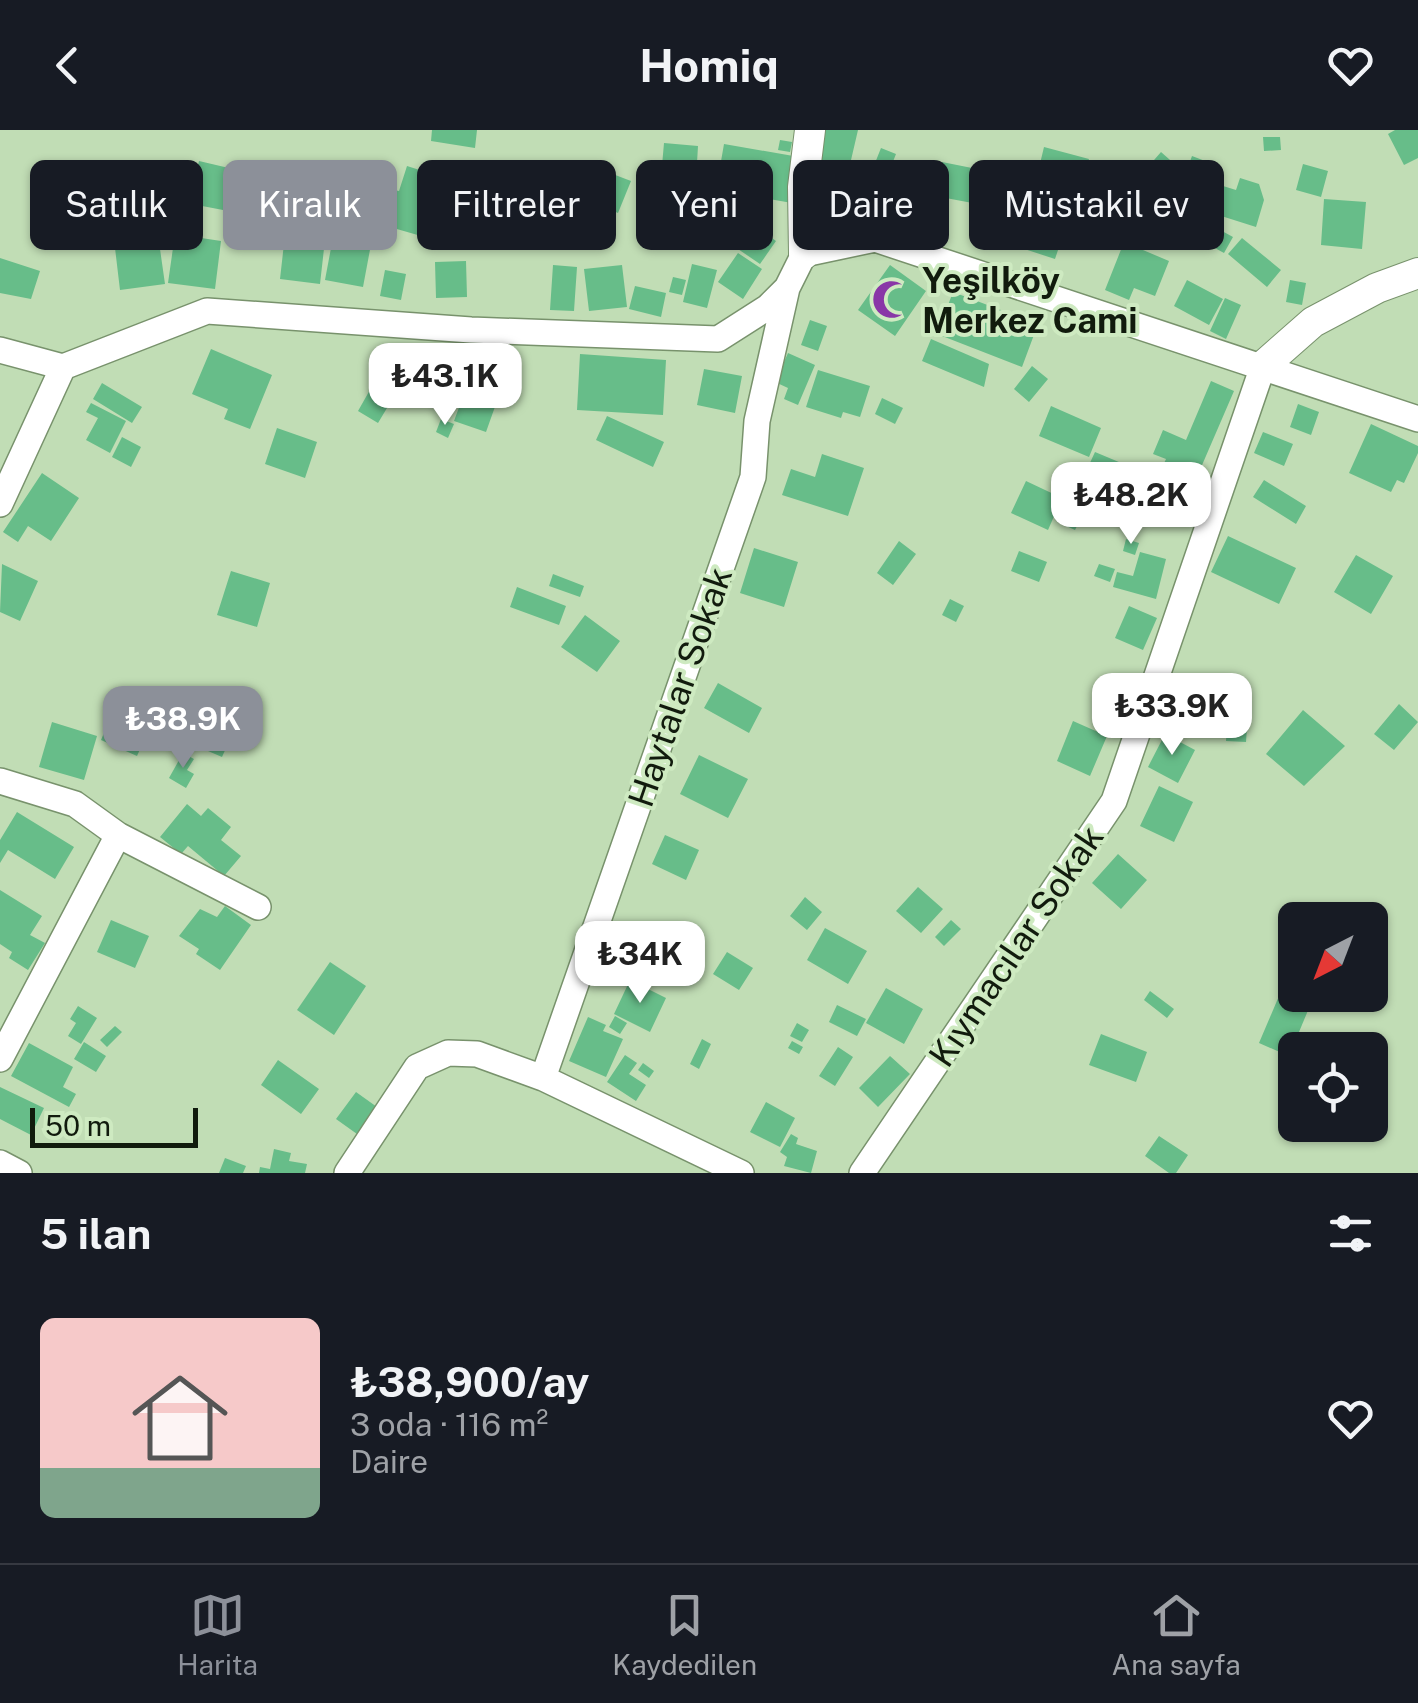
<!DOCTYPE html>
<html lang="tr">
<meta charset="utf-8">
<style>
:root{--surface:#171b24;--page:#242831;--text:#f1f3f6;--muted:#9ea1a6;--line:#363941;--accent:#8c9099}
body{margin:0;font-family:"Public Sans",sans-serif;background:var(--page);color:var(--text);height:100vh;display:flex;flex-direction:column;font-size:38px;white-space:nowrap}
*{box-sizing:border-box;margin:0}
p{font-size:32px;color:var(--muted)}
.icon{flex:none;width:55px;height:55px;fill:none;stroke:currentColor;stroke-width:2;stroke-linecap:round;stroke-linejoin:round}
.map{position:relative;height:1043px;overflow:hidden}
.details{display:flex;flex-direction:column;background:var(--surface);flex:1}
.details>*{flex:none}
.banner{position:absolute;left:30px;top:30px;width:1360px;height:90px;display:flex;gap:20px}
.needle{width:65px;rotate:222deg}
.buttons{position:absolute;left:1278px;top:772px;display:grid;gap:20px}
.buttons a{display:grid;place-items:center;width:110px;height:110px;border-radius:15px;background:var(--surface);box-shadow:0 2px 8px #0004;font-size:50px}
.scale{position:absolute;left:30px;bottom:25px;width:168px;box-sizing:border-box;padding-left:10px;border:5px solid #111b0d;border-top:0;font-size:28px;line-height:35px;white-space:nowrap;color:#111b0d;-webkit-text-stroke:8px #ceeac1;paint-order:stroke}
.price{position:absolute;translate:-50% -85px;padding:0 22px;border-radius:20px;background:#fff;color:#222;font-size:32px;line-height:65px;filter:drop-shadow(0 2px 5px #0008)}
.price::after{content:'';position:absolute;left:50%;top:60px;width:30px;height:22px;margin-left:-15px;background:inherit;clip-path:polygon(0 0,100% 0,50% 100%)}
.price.active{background:var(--accent);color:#fff}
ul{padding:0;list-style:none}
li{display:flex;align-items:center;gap:30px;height:250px;padding:0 40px}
li span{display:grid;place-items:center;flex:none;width:280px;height:200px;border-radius:15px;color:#555}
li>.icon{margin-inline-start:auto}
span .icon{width:120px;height:120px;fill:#fffc;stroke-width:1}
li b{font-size:42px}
h2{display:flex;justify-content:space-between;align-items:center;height:120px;padding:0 40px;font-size:42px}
.chip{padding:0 35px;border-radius:15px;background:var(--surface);box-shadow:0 2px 8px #0004;font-size:35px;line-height:90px}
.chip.active{background:var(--accent);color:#fff}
header{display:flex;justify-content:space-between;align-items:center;height:130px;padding:0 40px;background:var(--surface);font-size:45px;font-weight:700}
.tab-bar{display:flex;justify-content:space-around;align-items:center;height:140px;border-top:2px solid var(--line);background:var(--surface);font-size:28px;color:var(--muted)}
.tab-bar a{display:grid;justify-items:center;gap:5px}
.tab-bar .active{color:var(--accent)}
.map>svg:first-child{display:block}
.building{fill:#67bd89}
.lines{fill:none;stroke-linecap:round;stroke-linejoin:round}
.minor-casing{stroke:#78926c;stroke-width:28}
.tertiary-casing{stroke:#78926c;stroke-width:32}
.minor{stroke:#fff;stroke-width:25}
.tertiary{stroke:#fff;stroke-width:30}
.labels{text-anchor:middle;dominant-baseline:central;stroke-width:8;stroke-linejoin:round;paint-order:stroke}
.poi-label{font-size:35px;font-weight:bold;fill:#111b0d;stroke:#ceeac1;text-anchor:start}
.street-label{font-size:35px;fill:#111b0d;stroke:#ceeac1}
</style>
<header><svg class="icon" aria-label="back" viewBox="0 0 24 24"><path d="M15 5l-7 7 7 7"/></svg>Homiq<svg class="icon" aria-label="heart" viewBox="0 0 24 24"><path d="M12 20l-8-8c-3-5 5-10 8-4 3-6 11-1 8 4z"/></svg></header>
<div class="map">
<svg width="1418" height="1043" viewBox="0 0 1418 1043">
<rect width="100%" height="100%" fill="#c1ddb5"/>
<!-- building -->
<path class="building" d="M 432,0 L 477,0 L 475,18 L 431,11 Z
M 822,0 L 858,0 L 848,43 L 814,35 Z
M 1395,0 L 1418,0 L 1418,28 L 1404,35 L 1388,4 Z
M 1263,7 L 1280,7 L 1281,20 L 1264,21 Z
M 780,10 L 792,12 L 790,22 L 778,20 Z
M 664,13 L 698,16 L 696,50 L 661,47 Z
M 724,14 L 799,27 L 792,73 L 716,60 Z
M 1044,17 L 1089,29 L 1082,54 L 1038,42 Z
M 881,18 L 896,24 L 886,49 L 871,43 Z
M 1161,22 L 1178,37 L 1158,60 L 1141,45 Z
M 1192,26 L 1221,37 L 1210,67 L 1181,56 Z
M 199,31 L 233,39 L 223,80 L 197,75 L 199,68 L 179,64 L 183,49 L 194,51 Z
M 249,31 L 286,40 L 277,83 L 239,74 Z
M 895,31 L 931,43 L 924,65 L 888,53 Z
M 942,32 L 1017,47 L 1010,80 L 935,66 Z
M 1303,34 L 1328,41 L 1321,67 L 1296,60 Z
M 407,36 L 429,43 L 427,52 L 443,57 L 428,108 L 383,95 L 394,60 L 399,61 Z
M 610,43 L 631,51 L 618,83 L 597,74 Z
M 1240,48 L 1259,54 L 1264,70 L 1256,97 L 1215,84 L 1223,56 L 1236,60 Z
M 1168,52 L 1200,73 L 1180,106 L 1147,85 Z
M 1138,61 L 1148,70 L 1134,86 L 1124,77 Z
M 1024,69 L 1070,84 L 1055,129 L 1009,114 Z
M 1324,69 L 1366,72 L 1362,119 L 1321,115 Z
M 1200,89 L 1233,107 L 1224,123 L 1191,105 Z
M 751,93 L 776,111 L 760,134 L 735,117 Z
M 286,96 L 326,101 L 320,154 L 280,149 Z
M 334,102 L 372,109 L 363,157 L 325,150 Z
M 175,104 L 221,111 L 215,159 L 168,153 Z
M 1242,108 L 1281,140 L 1267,157 L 1228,124 Z
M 159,112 L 165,154 L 120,160 L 115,118 Z
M 1124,112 L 1169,131 L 1155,166 L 1134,158 L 1129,170 L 1105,160 Z
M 738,123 L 762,139 L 743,169 L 718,152 Z
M 0,128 L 40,141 L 31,169 L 0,163 Z
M 466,131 L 467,167 L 436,168 L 435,132 Z
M 692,134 L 717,140 L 707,178 L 683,172 Z
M 553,135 L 577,137 L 574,181 L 550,180 Z
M 622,135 L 627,177 L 589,181 L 584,139 Z
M 890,135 L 926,161 L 895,206 L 858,180 Z
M 385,140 L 406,144 L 401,170 L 380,166 Z
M 673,147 L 686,150 L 682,165 L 669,162 Z
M 1187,150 L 1223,169 L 1209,195 L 1174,176 Z
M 1290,150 L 1306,153 L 1302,175 L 1286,172 Z
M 635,156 L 666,163 L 661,187 L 629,179 Z
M 953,162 L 1038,194 L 1022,237 L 937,204 Z
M 1225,168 L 1241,175 L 1226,209 L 1210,201 Z
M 810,190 L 827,196 L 818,221 L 801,215 Z
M 931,209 L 989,234 L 984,257 L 922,231 Z
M 211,219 L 272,245 L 250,299 L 224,289 L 228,279 L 192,264 Z
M 788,223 L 815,235 L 798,275 L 784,269 L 788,258 L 775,252 Z
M 580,224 L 666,230 L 663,285 L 577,280 Z
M 1032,236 L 1048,249 L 1029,272 L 1014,259 Z
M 704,239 L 742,246 L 735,283 L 697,275 Z
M 818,240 L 870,256 L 860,287 L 843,282 L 841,288 L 806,277 Z
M 471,245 L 502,257 L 486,302 L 454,291 Z
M 375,251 L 396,263 L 378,293 L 358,281 Z
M 1211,251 L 1234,261 L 1193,356 L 1160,342 L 1166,329 L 1153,324 L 1163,300 L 1186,310 Z
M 102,253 L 142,277 L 132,293 L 93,269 Z
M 882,268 L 903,278 L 895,294 L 875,284 Z
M 91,273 L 126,291 L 110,323 L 86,310 L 98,288 L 86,282 Z
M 1298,274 L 1319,282 L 1311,305 L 1290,297 Z
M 1051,276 L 1101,298 L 1089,327 L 1039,306 Z
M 607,286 L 664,312 L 653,337 L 596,310 Z
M 441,289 L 454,294 L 448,308 L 436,302 Z
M 1371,294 L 1418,316 L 1418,323 L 1404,353 L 1397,350 L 1391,362 L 1349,343 Z
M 277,298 L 317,312 L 305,348 L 265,334 Z
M 1263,302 L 1293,314 L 1284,336 L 1254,323 Z
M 122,307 L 141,317 L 131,337 L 112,327 Z
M 1095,322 L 1126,335 L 1120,348 L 1089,335 Z
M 822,324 L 864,338 L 848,386 L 782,365 L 791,339 L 815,347 Z
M 42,343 L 79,368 L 51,411 L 28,396 L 18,412 L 3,402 Z
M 1264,350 L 1306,376 L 1296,394 L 1253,367 Z
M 1026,351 L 1062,368 L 1048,400 L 1011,383 Z
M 1166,369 L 1184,378 L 1180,387 L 1161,379 Z
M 1076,372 L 1086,378 L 1075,400 L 1064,395 Z
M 1228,406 L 1296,438 L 1279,474 L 1211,442 Z
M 1126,409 L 1139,413 L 1135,425 L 1123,421 Z
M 899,411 L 916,424 L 893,455 L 877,443 Z
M 754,418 L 798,432 L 784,477 L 740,463 Z
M 1019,421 L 1047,432 L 1039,452 L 1011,441 Z
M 1140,422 L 1166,429 L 1156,469 L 1113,457 L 1117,442 L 1133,446 Z
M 1356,425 L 1393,446 L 1371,484 L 1334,462 Z
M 2,434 L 38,451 L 20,491 L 0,482 Z
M 1099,434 L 1115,439 L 1110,452 L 1094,446 Z
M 231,441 L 270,453 L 257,497 L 217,485 Z
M 553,444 L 584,456 L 580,467 L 549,456 Z
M 517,457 L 566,476 L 559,495 L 510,477 Z
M 950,469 L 964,476 L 956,492 L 942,485 Z
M 1129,476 L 1157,488 L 1143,520 L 1115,508 Z
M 585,485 L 620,511 L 597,542 L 561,517 Z
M 718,553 L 762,578 L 749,603 L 704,578 Z
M 1399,574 L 1418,592 L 1394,620 L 1374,604 Z
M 114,579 L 133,588 L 131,593 L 148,601 L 137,626 L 101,610 Z
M 1303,580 L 1345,616 L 1304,656 L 1266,624 Z
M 1228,582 L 1248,583 L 1246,612 L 1226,611 Z
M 1073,591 L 1107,606 L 1090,646 L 1057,631 Z
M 52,592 L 97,606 L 84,650 L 39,637 Z
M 217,601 L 231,607 L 222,627 L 208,621 Z
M 1165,604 L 1195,620 L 1178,653 L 1148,637 Z
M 183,623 L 194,629 L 187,640 L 194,644 L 186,658 L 169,648 Z
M 699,625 L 748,649 L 728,688 L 680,664 Z
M 1159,656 L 1193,672 L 1174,712 L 1140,696 Z
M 187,674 L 201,686 L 208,678 L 231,697 L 221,710 L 241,726 L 224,746 L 188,716 L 181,724 L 160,707 Z
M 17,682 L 74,717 L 55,749 L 8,720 L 0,733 L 0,710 Z
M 665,705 L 699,720 L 686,750 L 652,734 Z
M 1118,724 L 1147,750 L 1121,779 L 1092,753 Z
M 918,757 L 943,779 L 921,803 L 896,781 Z
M 0,760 L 42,786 L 30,805 L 45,813 L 28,840 L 9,828 L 12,822 L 0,814 Z
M 805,767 L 822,782 L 807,800 L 790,786 Z
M 225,776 L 251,795 L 220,840 L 196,824 L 199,819 L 179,806 L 200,779 L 217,787 Z
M 111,790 L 149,806 L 135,838 L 97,822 Z
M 951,790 L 961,799 L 944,816 L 935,807 Z
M 825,798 L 867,821 L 848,854 L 807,830 Z
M 727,822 L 753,838 L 739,860 L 713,844 Z
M 330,832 L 366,856 L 334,905 L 297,880 Z
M 630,850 L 666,868 L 650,902 L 614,884 Z
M 886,858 L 923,879 L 904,914 L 866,893 Z
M 1150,861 L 1174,879 L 1167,888 L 1144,870 Z
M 1279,866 L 1309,878 L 1289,926 L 1259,913 Z
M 837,875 L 866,889 L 857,906 L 829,892 Z
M 78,876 L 97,888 L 81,914 L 68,906 L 76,893 L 70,889 Z
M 615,886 L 627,893 L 620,904 L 609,897 Z
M 588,887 L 606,895 L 603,901 L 623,909 L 606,947 L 569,931 Z
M 797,893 L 809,900 L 802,912 L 790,906 Z
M 115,896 L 122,902 L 107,917 L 100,910 Z
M 1101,904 L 1147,922 L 1136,952 L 1089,935 Z
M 702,909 L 711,914 L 699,939 L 690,934 Z
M 792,911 L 803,917 L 799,924 L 788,918 Z
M 84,912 L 106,926 L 96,942 L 74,929 Z
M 29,913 L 73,937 L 63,957 L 76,964 L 69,977 L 11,946 Z
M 838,917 L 853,927 L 835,956 L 819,946 Z
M 625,925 L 637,933 L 629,944 L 646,955 L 636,971 L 607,952 Z
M 890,926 L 910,944 L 878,977 L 859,958 Z
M 278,930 L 319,959 L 301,984 L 261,955 Z
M 643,933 L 654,941 L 649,948 L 638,940 Z
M 0,957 L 44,978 L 31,1005 L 0,989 Z
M 356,962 L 377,977 L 357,1004 L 336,989 Z
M 766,972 L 795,988 L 780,1017 L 750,1002 Z
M 791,1004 L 798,1008 L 796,1014 L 817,1021 L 811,1043 L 784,1036 L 787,1027 L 780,1022 Z
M 1159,1006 L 1188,1025 L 1176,1043 L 1169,1043 L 1145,1026 Z
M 274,1019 L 291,1023 L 289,1031 L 307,1034 L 305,1043 L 259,1043 L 260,1037 L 270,1039 Z
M 225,1028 L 246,1036 L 243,1043 L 219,1043 Z"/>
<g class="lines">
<defs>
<path id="minor" d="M 0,220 L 63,237 L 207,181 L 471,200 L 718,209 L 768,177 L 787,158 L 804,124 L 875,109 L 1418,289
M 0,374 L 63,237
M 0,651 L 75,674 L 118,705 L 0,929
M 118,705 L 258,777
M 543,948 L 753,347 L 757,291 L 787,158
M 0,1033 L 19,1043
M 347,1043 L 417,937 L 448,923 L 477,924 L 543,948 L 741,1043
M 862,1043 L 1114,671 L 1263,236"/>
<path id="tertiary" d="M 804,124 L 803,57 L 810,0
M 1263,236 L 1313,192 L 1377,158 L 1418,143"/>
</defs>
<!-- minor casing -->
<use href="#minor" class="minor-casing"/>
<!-- tertiary casing -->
<use href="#tertiary" class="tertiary-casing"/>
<!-- minor -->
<use href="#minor" class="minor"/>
<!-- tertiary -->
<use href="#tertiary" class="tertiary"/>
</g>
<!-- icons -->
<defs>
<symbol id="mosque-bare" viewBox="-9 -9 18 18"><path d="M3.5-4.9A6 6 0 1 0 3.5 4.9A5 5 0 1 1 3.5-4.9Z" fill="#8937a7" stroke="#ceeac1" stroke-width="2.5" paint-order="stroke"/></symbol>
</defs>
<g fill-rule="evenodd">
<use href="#mosque-bare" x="864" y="142" width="55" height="55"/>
</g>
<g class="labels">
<!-- poi labels -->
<g class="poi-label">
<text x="922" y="150">Yeşilköy<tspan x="922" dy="40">Merkez Cami</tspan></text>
</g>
<!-- street labels -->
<g class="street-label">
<text transform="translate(680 557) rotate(-71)">Haytalar Sokak</text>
<text transform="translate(1016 816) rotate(-56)">Kıymacılar Sokak</text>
</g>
</g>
</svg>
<div class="buttons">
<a><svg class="needle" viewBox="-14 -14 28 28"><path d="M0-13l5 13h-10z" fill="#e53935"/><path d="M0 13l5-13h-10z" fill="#9ea1a6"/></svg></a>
<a><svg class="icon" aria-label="locate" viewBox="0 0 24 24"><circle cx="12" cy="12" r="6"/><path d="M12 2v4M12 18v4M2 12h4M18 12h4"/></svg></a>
</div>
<div class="scale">50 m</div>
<b class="price" style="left:445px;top:298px">₺43.1K</b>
<b class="price" style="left:1131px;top:417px">₺48.2K</b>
<b class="price" style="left:1172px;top:628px">₺33.9K</b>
<b class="price active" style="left:183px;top:641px">₺38.9K</b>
<b class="price" style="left:640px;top:876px">₺34K</b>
<div class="banner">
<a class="chip">Satılık</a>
<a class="chip active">Kiralık</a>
<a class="chip">Filtreler</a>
<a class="chip">Yeni</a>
<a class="chip">Daire</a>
<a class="chip">Müstakil ev</a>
</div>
</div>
<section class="details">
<h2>5 ilan<svg class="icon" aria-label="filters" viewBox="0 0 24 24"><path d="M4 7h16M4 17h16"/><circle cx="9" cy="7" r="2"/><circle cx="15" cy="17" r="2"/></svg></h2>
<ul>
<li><span style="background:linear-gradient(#f6c9c9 75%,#7fa58c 0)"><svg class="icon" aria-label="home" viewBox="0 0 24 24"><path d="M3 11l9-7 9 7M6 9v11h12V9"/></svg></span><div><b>₺38,900/ay</b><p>3 oda · 116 m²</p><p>Daire</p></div><svg class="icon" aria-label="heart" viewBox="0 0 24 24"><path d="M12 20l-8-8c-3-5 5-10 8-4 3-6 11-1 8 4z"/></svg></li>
</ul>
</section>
<nav class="tab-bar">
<a class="active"><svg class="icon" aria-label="map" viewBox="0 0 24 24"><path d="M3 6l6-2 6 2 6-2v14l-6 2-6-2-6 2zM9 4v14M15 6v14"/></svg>Harita</a>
<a><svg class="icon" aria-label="saved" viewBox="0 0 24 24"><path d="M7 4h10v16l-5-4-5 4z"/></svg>Kaydedilen</a>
<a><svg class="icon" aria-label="home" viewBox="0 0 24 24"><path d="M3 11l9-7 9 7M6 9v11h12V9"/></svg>Ana sayfa</a>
</nav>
